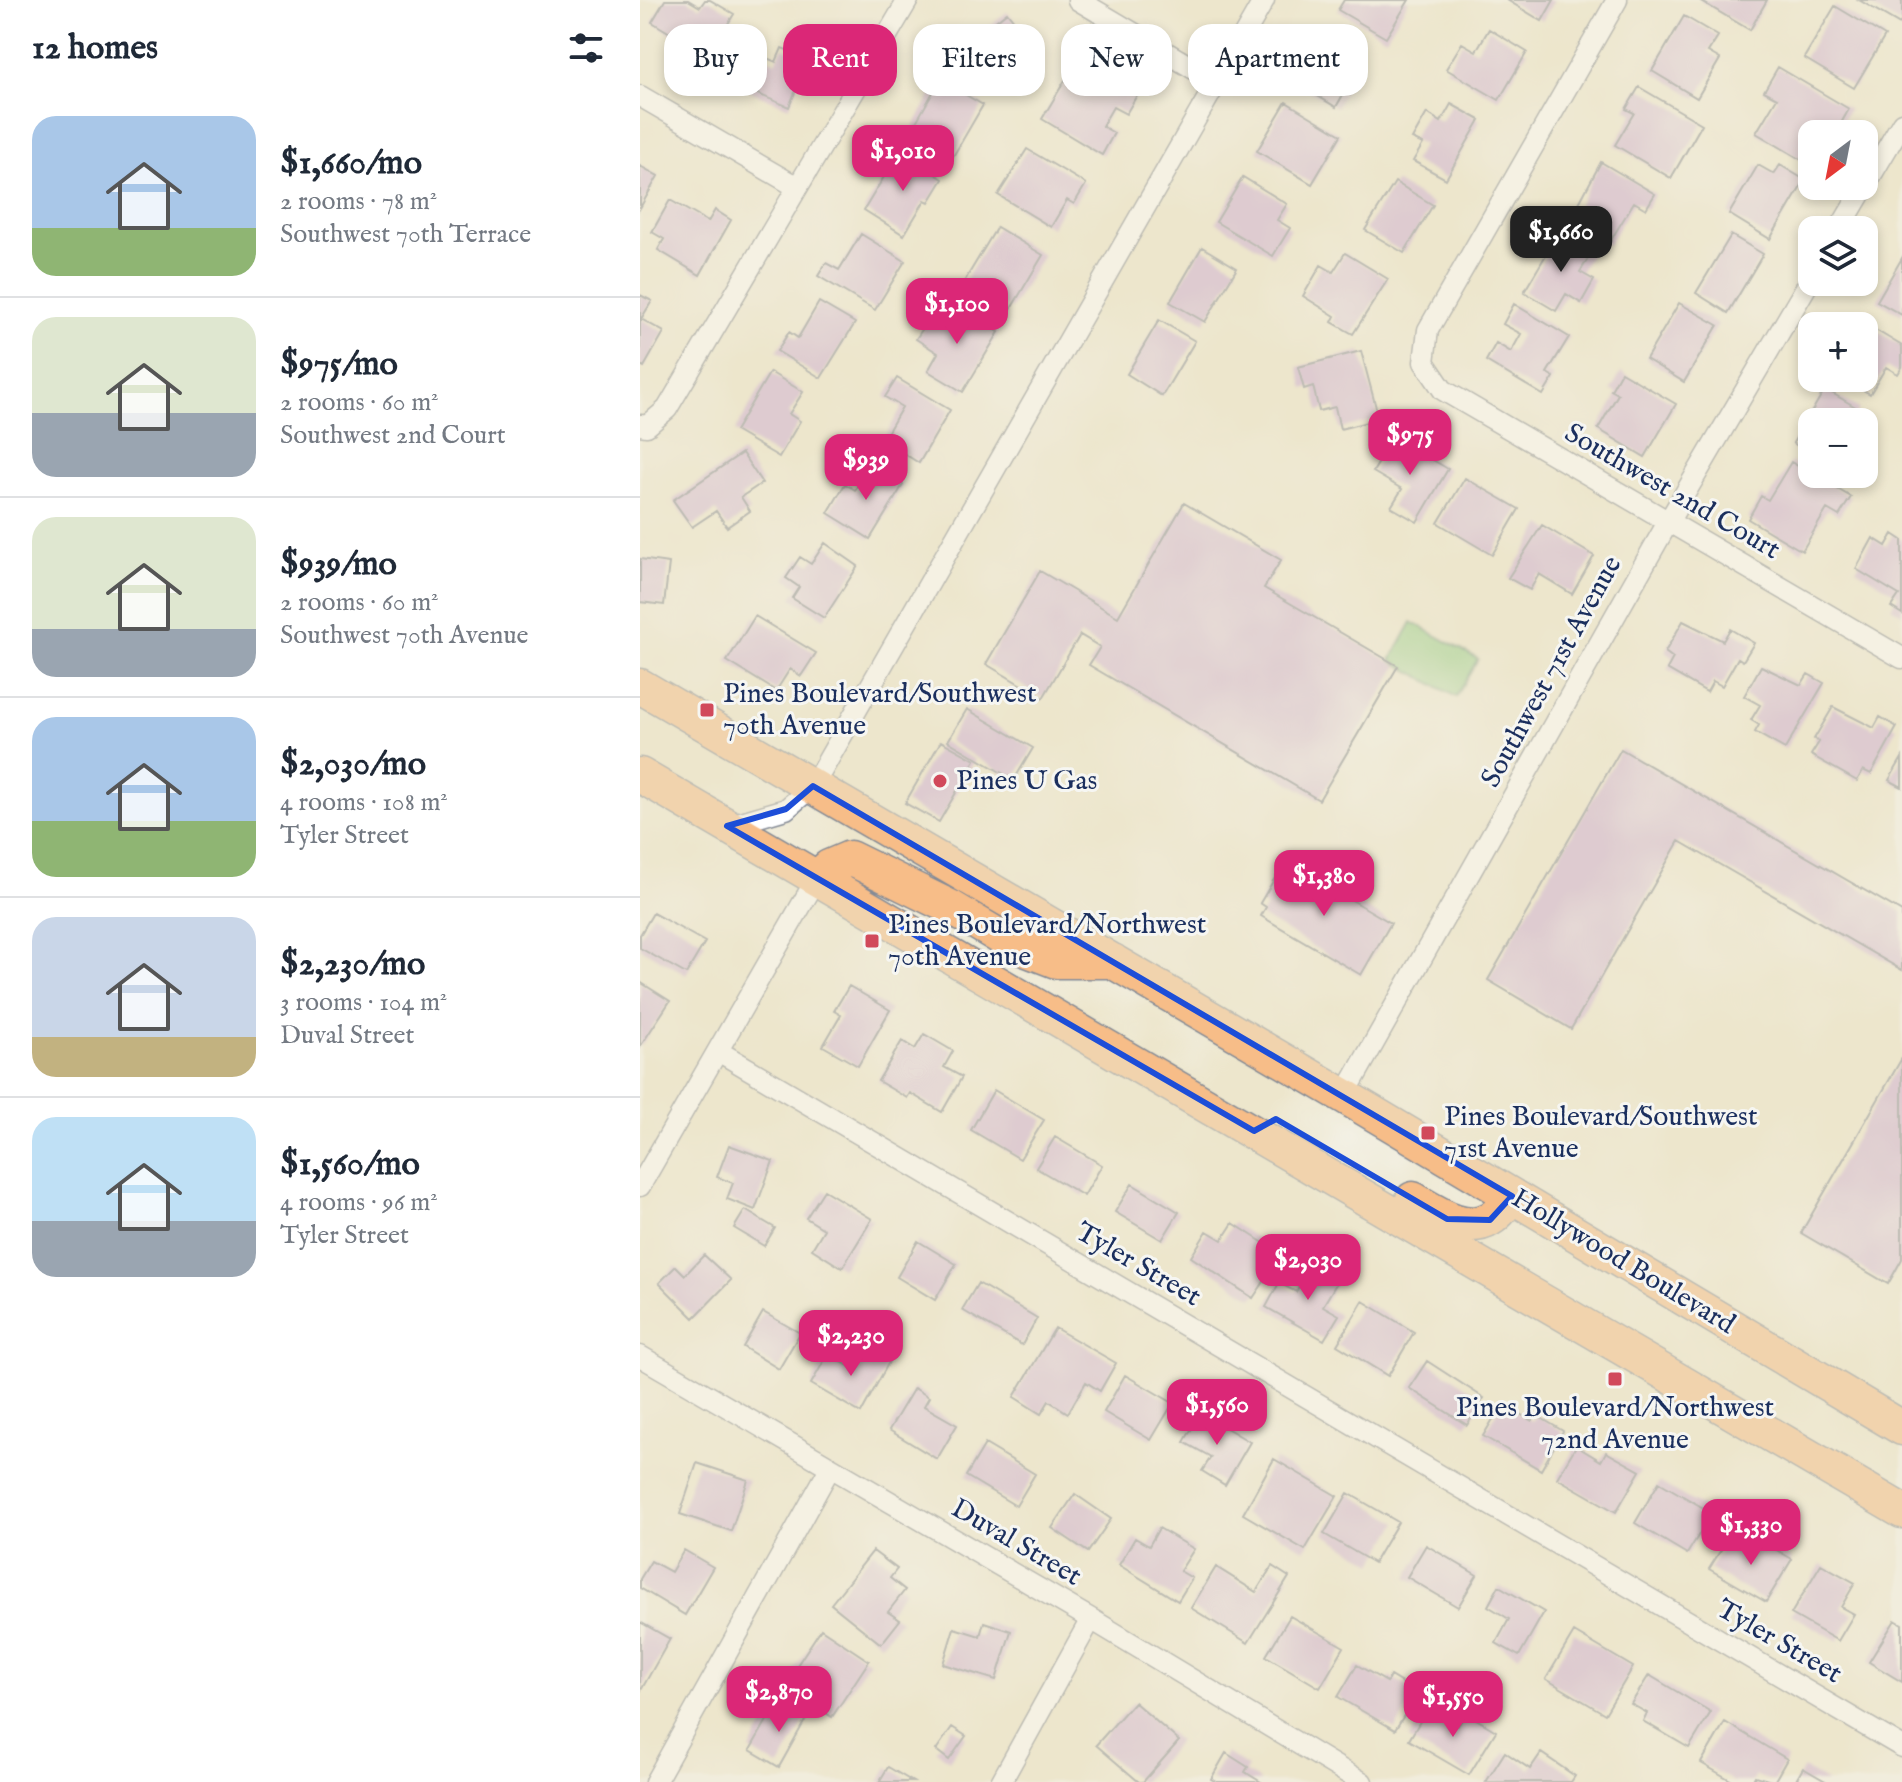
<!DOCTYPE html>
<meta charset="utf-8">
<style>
:root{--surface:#fff;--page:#f6f6f7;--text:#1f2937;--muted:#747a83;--line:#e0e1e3;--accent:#db2777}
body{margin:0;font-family:"IM FELL English",serif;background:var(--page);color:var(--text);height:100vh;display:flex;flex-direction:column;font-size:30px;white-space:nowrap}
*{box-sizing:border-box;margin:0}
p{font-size:26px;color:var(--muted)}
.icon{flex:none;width:44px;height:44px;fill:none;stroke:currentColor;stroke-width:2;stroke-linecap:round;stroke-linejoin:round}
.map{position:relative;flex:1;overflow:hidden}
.drawer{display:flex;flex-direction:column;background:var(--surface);width:640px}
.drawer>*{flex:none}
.top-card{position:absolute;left:24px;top:24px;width:760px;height:72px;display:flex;gap:16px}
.needle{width:52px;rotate:212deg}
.buttons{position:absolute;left:1158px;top:120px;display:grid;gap:16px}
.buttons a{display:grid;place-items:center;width:80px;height:80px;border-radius:16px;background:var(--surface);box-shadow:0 4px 12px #0003;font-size:40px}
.price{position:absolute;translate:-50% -68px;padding:0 18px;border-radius:16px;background:var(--accent);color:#fff;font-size:26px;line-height:52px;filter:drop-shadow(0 2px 4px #0008)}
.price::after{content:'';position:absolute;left:50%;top:48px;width:24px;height:18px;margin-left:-12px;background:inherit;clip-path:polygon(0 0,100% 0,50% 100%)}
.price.current{background:#222;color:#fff}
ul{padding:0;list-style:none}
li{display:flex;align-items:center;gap:24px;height:200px;padding:0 32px}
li+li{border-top:2px solid var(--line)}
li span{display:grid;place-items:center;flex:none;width:224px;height:160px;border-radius:24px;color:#555}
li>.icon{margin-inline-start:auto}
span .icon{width:96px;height:96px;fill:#fffc;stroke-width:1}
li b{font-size:34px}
h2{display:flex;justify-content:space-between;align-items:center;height:96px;padding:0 32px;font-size:34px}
.chip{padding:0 28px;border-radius:24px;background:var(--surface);box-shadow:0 4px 12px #0003;font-size:28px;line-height:72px}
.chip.current{background:var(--accent);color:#fff}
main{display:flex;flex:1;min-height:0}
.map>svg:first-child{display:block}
.green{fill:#8dcb81;stroke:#547d70;stroke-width:2}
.building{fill:#ccacd4}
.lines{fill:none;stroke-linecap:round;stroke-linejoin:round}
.minor-casing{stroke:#848a95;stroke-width:23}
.trunk-casing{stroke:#848a95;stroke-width:37}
.minor{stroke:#fff;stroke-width:20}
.trunk{stroke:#f7bd88;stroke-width:34}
.marked{fill:none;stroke:#1d4ed8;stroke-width:6;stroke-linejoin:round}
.poi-dot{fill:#d1495b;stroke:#f6f6f2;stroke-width:3}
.labels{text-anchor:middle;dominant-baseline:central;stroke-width:6;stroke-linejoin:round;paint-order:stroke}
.street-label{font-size:28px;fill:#1b2f5e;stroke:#f6f6f2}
.poi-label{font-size:28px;fill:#1b2f5e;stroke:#f6f6f2;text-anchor:start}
</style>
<main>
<section class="drawer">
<h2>12 homes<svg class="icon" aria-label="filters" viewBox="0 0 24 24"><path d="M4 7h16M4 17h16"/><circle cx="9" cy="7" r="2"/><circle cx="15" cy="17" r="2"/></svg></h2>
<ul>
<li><span style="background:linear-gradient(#a9c7e8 70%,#8fb573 0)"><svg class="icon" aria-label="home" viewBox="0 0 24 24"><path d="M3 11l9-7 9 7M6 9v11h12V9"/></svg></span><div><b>$1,660/mo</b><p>2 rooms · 78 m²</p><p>Southwest 70th Terrace</p></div></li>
<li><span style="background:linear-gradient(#dfe7d0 60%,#9aa5b1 0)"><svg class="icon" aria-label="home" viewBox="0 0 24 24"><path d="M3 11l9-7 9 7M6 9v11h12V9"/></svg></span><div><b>$975/mo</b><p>2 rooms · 60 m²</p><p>Southwest 2nd Court</p></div></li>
<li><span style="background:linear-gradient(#dfe7d0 70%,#9aa5b1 0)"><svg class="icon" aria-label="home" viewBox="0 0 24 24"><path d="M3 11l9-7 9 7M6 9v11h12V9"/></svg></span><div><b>$939/mo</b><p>2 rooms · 60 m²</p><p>Southwest 70th Avenue</p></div></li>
<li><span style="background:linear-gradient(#a9c7e8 65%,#8fb573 0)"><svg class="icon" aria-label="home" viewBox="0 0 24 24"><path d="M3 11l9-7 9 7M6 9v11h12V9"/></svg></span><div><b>$2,030/mo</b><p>4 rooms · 108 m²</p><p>Tyler Street</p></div></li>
<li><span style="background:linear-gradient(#c9d6e8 75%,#c2b280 0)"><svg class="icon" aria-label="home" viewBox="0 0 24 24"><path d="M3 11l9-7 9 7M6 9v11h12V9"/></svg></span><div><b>$2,230/mo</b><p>3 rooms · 104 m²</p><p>Duval Street</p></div></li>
<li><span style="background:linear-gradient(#bfe0f5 65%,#9aa5b1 0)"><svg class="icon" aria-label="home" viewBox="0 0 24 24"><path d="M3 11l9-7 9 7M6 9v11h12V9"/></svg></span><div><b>$1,560/mo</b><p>4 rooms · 96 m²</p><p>Tyler Street</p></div></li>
</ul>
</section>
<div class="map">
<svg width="1262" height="1782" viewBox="0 0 1262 1782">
<rect width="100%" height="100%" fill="#f6f6f2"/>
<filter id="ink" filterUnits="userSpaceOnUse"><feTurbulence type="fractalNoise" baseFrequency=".0125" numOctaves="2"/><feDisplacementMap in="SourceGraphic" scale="16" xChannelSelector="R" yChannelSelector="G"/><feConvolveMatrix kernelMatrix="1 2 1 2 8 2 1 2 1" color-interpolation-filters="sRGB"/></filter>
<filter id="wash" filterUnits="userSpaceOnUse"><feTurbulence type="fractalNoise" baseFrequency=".006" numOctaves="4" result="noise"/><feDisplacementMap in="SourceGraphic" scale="32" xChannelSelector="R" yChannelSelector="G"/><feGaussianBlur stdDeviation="1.8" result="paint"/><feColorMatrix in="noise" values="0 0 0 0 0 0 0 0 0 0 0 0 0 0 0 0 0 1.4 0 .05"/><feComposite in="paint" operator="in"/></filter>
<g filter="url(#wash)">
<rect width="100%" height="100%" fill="#ede6cc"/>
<!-- green -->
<path class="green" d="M 772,622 L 838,659 L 816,697 L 751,660 Z"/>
<g id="blocks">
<!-- building -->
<path class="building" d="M 25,0 L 48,0 L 60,7 L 65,0 L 70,0 L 94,14 L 68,56 L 12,22 Z
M 704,0 L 769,0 L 746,38 L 698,10 Z
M 867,0 L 914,0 L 902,21 Z
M 1059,0 L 1127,0 L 1110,30 Z
M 1219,0 L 1262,0 L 1262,20 L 1260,24 Z
M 1195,6 L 1245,36 L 1214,88 L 1164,58 Z
M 367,12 L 394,46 L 370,65 L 375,72 L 350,92 L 317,52 Z
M 1044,16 L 1078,36 L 1068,52 L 1080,59 L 1057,98 L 1012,71 Z
M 688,29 L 721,48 L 709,68 L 716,72 L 696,107 L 656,83 Z
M 849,29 L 887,52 L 859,100 L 806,69 L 822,43 L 836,51 Z
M 103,48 L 136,62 L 142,48 L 169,59 L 149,107 L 89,82 Z
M 437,60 L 497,95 L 486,114 L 473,107 L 462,126 L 474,133 L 462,155 L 402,119 Z
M 1138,67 L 1209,109 L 1195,134 L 1172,134 L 1172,166 L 1116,133 L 1137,98 L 1124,91 Z
M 300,80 L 343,105 L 311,160 L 268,136 Z
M 999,87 L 1062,124 L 1031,178 L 975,145 L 994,113 L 986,109 Z
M 646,102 L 701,135 L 672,184 L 617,151 Z
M 811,104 L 840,120 L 806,179 L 773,161 L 783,144 L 772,139 L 787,113 L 801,122 Z
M 387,149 L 446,184 L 434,204 L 427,200 L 411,227 L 358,195 Z
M 259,152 L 303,179 L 289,202 L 285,200 L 264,235 L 224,210 Z
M 961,162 L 1015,194 L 1006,209 L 994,202 L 968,245 L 929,222 Z
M 1118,165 L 1134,174 L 1140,165 L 1165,180 L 1130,239 L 1089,214 Z
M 0,166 L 18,176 L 0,208 Z
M 603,177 L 647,204 L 637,220 L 650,228 L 633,256 L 576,222 Z
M 755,182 L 793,205 L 764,253 L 725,230 Z
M 30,200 L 68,222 L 75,210 L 91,220 L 60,275 L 18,250 L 24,239 L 12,232 Z
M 357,227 L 403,255 L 371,309 L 324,282 Z
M 919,233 L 952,252 L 940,272 L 954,280 L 941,303 L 926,294 L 916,311 L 884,292 Z
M 221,234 L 265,261 L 235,310 L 178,276 L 186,263 L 199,270 Z
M 1091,235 L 1123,254 L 1088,313 L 1056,293 Z
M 562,247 L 597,268 L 565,322 L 530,302 Z
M 705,253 L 748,279 L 713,334 L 692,322 L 695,316 L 663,296 L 681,265 L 693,272 Z
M 1262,258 L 1262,315 L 1237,301 Z
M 0,295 L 12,301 L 1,319 L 24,332 L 4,367 L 0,365 Z
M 179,302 L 215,323 L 181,378 L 137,351 L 149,332 L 158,338 Z
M 1039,303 L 1078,325 L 1044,382 L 1006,359 Z
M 874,304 L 929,337 L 907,373 L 914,377 L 903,395 L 846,361 L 856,343 L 871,352 L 881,334 L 863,324 Z
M 315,305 L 359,332 L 323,392 L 288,371 L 298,353 L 276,339 L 291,316 L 304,323 Z
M 519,320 L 555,341 L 522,396 L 487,374 Z
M 1219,320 L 1262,346 L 1262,367 L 1258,374 L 1246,367 L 1230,394 L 1202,378 L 1224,378 L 1224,326 L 1216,326 Z
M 721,351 L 739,419 L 700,429 L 695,407 L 679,411 L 673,386 L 664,389 L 658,367 Z
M 130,372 L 163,392 L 149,414 L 160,421 L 139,457 L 95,431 Z
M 981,372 L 1036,404 L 1005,457 L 958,429 L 978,394 L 971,390 Z
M 257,378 L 310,410 L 279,463 L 243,440 L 262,407 L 245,397 Z
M 1185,389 L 1219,409 L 1211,422 L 1172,422 L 1172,455 L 1153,443 Z
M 754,437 L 808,469 L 777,522 L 751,507 L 762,489 L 733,472 Z
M 102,453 L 122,483 L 101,497 L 110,511 L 87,527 L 76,511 L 52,527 L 33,500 Z
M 1151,462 L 1211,497 L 1199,516 L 1187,509 L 1162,551 L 1108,519 L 1121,496 L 1128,500 Z
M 231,465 L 263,485 L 230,539 L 188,513 L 205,484 L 215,490 Z
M 825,478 L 879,509 L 852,555 L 798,523 Z
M 544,503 L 641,560 L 624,588 L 758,666 L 679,800 L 449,665 L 460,647 L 440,635 L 403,698 L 346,664 L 400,571 L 478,617 Z
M 902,525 L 954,556 L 932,594 L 899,574 L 890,590 L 868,578 Z
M 1253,534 L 1262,540 L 1262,614 L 1251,607 L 1259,595 L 1216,569 L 1233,538 L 1246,546 Z
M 185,543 L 218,566 L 184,618 L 152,598 L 159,587 L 146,578 L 160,557 L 171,564 Z
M 0,559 L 29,563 L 24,605 L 0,602 Z
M 115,616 L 176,653 L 161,676 L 150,669 L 136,691 L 87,661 Z
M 1043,621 L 1083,641 L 1090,629 L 1114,643 L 1103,661 L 1098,658 L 1082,686 L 1073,681 L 1067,692 L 1027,669 L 1033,658 L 1025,652 Z
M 1121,666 L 1161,685 L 1168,674 L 1184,683 L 1145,749 L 1115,732 L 1119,725 L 1111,720 L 1120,705 L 1104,696 Z
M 1193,707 L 1234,728 L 1240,717 L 1257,727 L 1231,774 L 1223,770 L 1217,781 L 1171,755 L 1179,742 L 1174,739 Z
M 327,709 L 393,748 L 374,780 L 308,741 Z
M 301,741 L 335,760 L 299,822 L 265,803 Z
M 981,749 L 1262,912 L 1262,970 L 1039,841 L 931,1029 L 848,980 Z
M 1262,758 L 1262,787 L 1249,780 Z
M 645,861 L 751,923 L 721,975 L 621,916 L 626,907 L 620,903 Z
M 13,913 L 65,942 L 46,974 L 0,948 L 0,935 Z
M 0,982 L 30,1001 L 0,1047 Z
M 209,986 L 250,1010 L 218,1066 L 183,1046 L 201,1015 L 194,1011 Z
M 284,1034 L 313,1051 L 304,1067 L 322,1077 L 302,1112 L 270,1093 L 267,1098 L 238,1081 L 262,1041 L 275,1049 Z
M 1262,1058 L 1262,1259 L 1248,1284 L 1161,1233 Z
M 354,1090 L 404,1120 L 380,1159 L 331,1130 Z
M 415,1137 L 462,1165 L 444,1196 L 396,1168 Z
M 89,1145 L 133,1161 L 115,1210 L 87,1199 L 93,1183 L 77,1177 Z
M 492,1184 L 539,1212 L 522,1240 L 475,1212 Z
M 184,1190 L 232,1219 L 202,1268 L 172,1249 L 184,1229 L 166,1218 Z
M 105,1210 L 135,1228 L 124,1246 L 94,1228 Z
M 593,1223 L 642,1255 L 613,1298 L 551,1257 L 567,1231 L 582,1240 Z
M 278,1241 L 316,1264 L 295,1300 L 257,1277 Z
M 64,1255 L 91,1280 L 54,1318 L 19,1283 L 36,1266 L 45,1275 Z
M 673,1261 L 700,1277 L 683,1306 L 699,1315 L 684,1340 L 626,1307 L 639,1283 L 656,1292 Z
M 338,1283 L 397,1318 L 382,1345 L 322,1310 Z
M 723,1301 L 774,1332 L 748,1376 L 697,1345 Z
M 123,1312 L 160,1333 L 139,1369 L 103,1347 Z
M 415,1328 L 476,1363 L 460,1391 L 446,1382 L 428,1413 L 409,1401 L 401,1414 L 374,1397 Z
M 222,1347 L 249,1362 L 221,1413 L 171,1384 L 188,1354 L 210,1367 Z
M 787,1361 L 844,1398 L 827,1425 L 769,1388 Z
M 485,1375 L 533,1403 L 511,1440 L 464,1412 Z
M 274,1388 L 289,1397 L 284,1406 L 317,1425 L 297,1459 L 249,1430 Z
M 862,1404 L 892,1421 L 896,1415 L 923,1431 L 901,1470 L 843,1436 Z
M 561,1413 L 610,1442 L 585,1485 L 562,1471 L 571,1457 L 544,1442 Z
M 345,1444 L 395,1474 L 376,1506 L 326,1476 Z
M 936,1446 L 961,1461 L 966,1452 L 1000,1471 L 976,1512 L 917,1478 Z
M 634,1459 L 697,1496 L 665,1550 L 603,1514 Z
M 57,1463 L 108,1480 L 91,1531 L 40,1514 Z
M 1019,1482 L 1072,1513 L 1047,1554 L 995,1523 Z
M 708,1493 L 758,1522 L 734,1563 L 684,1534 Z
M 435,1494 L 471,1519 L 448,1552 L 412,1528 Z
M 519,1528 L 554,1549 L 540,1571 L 552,1578 L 538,1601 L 479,1565 L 495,1538 L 509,1546 Z
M 1089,1537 L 1110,1549 L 1116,1538 L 1152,1559 L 1126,1602 L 1069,1569 Z
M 786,1545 L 837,1575 L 818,1607 L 767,1577 Z
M 44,1550 L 73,1567 L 45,1615 L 0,1588 L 0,1579 L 11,1561 L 31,1572 Z
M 233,1551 L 257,1569 L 250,1578 L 265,1590 L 248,1612 L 260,1620 L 241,1644 L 191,1604 Z
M 1181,1564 L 1215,1583 L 1201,1607 L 1214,1614 L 1198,1641 L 1151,1614 Z
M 632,1566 L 649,1577 L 608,1643 L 551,1608 L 576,1567 L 616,1592 Z
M 859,1586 L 904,1612 L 879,1656 L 856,1643 L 869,1619 L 848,1606 Z
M 650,1616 L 704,1647 L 680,1688 L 626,1656 Z
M 1255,1620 L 1262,1624 L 1262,1682 L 1229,1662 Z
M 0,1622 L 30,1639 L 0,1692 Z
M 344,1622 L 371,1631 L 356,1680 L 303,1664 L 314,1628 L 340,1636 Z
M 181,1629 L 229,1661 L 192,1717 L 144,1685 Z
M 934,1632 L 993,1667 L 965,1714 L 906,1679 Z
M 717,1665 L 747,1682 L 750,1676 L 778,1693 L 755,1730 L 698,1697 Z
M 1009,1675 L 1071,1712 L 1049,1748 L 1003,1721 L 1007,1713 L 991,1704 Z
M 138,1701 L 167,1717 L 139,1767 L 110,1750 Z
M 494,1702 L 539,1741 L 503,1782 L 499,1782 L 456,1745 Z
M 788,1708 L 818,1726 L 826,1713 L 856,1731 L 829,1775 L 769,1740 Z
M 1085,1722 L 1147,1759 L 1134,1782 L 1115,1776 L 1112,1782 L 1094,1782 L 1061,1763 Z
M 312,1727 L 326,1736 L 309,1760 L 296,1750 Z
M 865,1752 L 890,1769 L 901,1753 L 935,1776 L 931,1782 L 846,1782 Z
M 586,1753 L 608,1767 L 605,1772 L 621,1782 L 576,1782 L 571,1779 Z
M 248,1767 L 273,1782 L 239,1782 Z
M 1163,1768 L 1187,1782 L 1155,1782 Z"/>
</g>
</g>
<g filter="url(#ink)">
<use href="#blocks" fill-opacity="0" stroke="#848a95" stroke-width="2"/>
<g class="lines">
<defs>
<path id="minor" d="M 438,0 L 576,82
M 977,0 L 788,330 L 784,362 L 803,390 L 1262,658
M 0,96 L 157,187
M 1199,230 L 1262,123
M 0,425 L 7,426 L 27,409 L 268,0
M 87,826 L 146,809 L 173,786 L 624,0
M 78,1051 L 1262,1747
M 704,1096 L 1027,524 L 1172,277
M 0,1186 L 177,878
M 0,1356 L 451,1619 L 722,1782
M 15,1782 L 190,1468
M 361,1782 L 451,1619"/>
<path id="trunk" d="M 0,686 L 704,1096 L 1262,1428
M 0,775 L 1262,1511
M 177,878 L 189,867 L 210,858 L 312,908 L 372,944 L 416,961 L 473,961
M 773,1199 C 794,1211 826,1234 850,1219 C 858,1215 866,1203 872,1196"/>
</defs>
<!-- minor casing -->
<use href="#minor" class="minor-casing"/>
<!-- trunk casing -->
<use href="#trunk" class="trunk-casing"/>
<!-- minor -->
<use href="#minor" class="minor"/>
<!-- trunk -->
<use href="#trunk" class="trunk"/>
</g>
</g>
<!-- marked area -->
<path d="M0 0H1262V1782H0ZM 173,786 L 872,1196 L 850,1220 L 807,1219 L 636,1119 L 614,1131 L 87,826 L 146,809 Z" fill="#ede6cc" fill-opacity=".55" fill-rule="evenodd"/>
<path class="marked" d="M 173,786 L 872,1196 L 850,1220 L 807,1219 L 636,1119 L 614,1131 L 87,826 L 146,809 Z"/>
<!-- markers -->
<g class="poi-dot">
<rect x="59" y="702" width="16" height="16" rx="4"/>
<circle cx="300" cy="781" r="8"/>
<rect x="224" y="933" width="16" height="16" rx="4"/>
<rect x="780" y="1125" width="16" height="16" rx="4"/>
<rect x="967" y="1371" width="16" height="16" rx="4"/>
</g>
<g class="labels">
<!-- street labels -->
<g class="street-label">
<text transform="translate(1032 492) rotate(30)">Southwest 2nd Court</text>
<text transform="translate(912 672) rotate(-61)">Southwest 71st Avenue</text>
<text transform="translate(983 1262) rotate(31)">Hollywood Boulevard</text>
<text transform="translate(498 1265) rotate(30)">Tyler Street</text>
<text transform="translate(376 1543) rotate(30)">Duval Street</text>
<text transform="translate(1139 1642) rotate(30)">Tyler Street</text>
</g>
<!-- poi labels -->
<g class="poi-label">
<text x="83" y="694">Pines Boulevard/Southwest<tspan x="83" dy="32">70th Avenue</tspan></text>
<text x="316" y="781">Pines U Gas</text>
<text x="248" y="925">Pines Boulevard/Northwest<tspan x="248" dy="32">70th Avenue</tspan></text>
<text x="804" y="1117">Pines Boulevard/Southwest<tspan x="804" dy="32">71st Avenue</tspan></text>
<text x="975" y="1408" text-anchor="middle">Pines Boulevard/Northwest<tspan x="975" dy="32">72nd Avenue</tspan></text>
</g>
</g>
</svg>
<div class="buttons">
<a><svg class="needle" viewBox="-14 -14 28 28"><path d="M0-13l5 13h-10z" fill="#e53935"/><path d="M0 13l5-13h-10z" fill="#747a83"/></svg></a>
<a><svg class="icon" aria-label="layers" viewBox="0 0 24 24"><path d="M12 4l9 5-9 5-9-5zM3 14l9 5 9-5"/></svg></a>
<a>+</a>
<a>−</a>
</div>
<b class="price" style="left:263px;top:193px">$1,010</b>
<b class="price current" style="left:921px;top:274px">$1,660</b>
<b class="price" style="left:317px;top:346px">$1,100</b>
<b class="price" style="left:770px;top:477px">$975</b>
<b class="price" style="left:226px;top:502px">$939</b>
<b class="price" style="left:684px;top:918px">$1,380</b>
<b class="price" style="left:668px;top:1302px">$2,030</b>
<b class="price" style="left:211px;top:1378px">$2,230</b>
<b class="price" style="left:577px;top:1447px">$1,560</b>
<b class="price" style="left:1111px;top:1567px">$1,330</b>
<b class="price" style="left:139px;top:1734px">$2,870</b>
<b class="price" style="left:813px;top:1739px">$1,550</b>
<div class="top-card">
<a class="chip">Buy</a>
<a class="chip current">Rent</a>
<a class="chip">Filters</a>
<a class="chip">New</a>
<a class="chip">Apartment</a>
</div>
</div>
</main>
